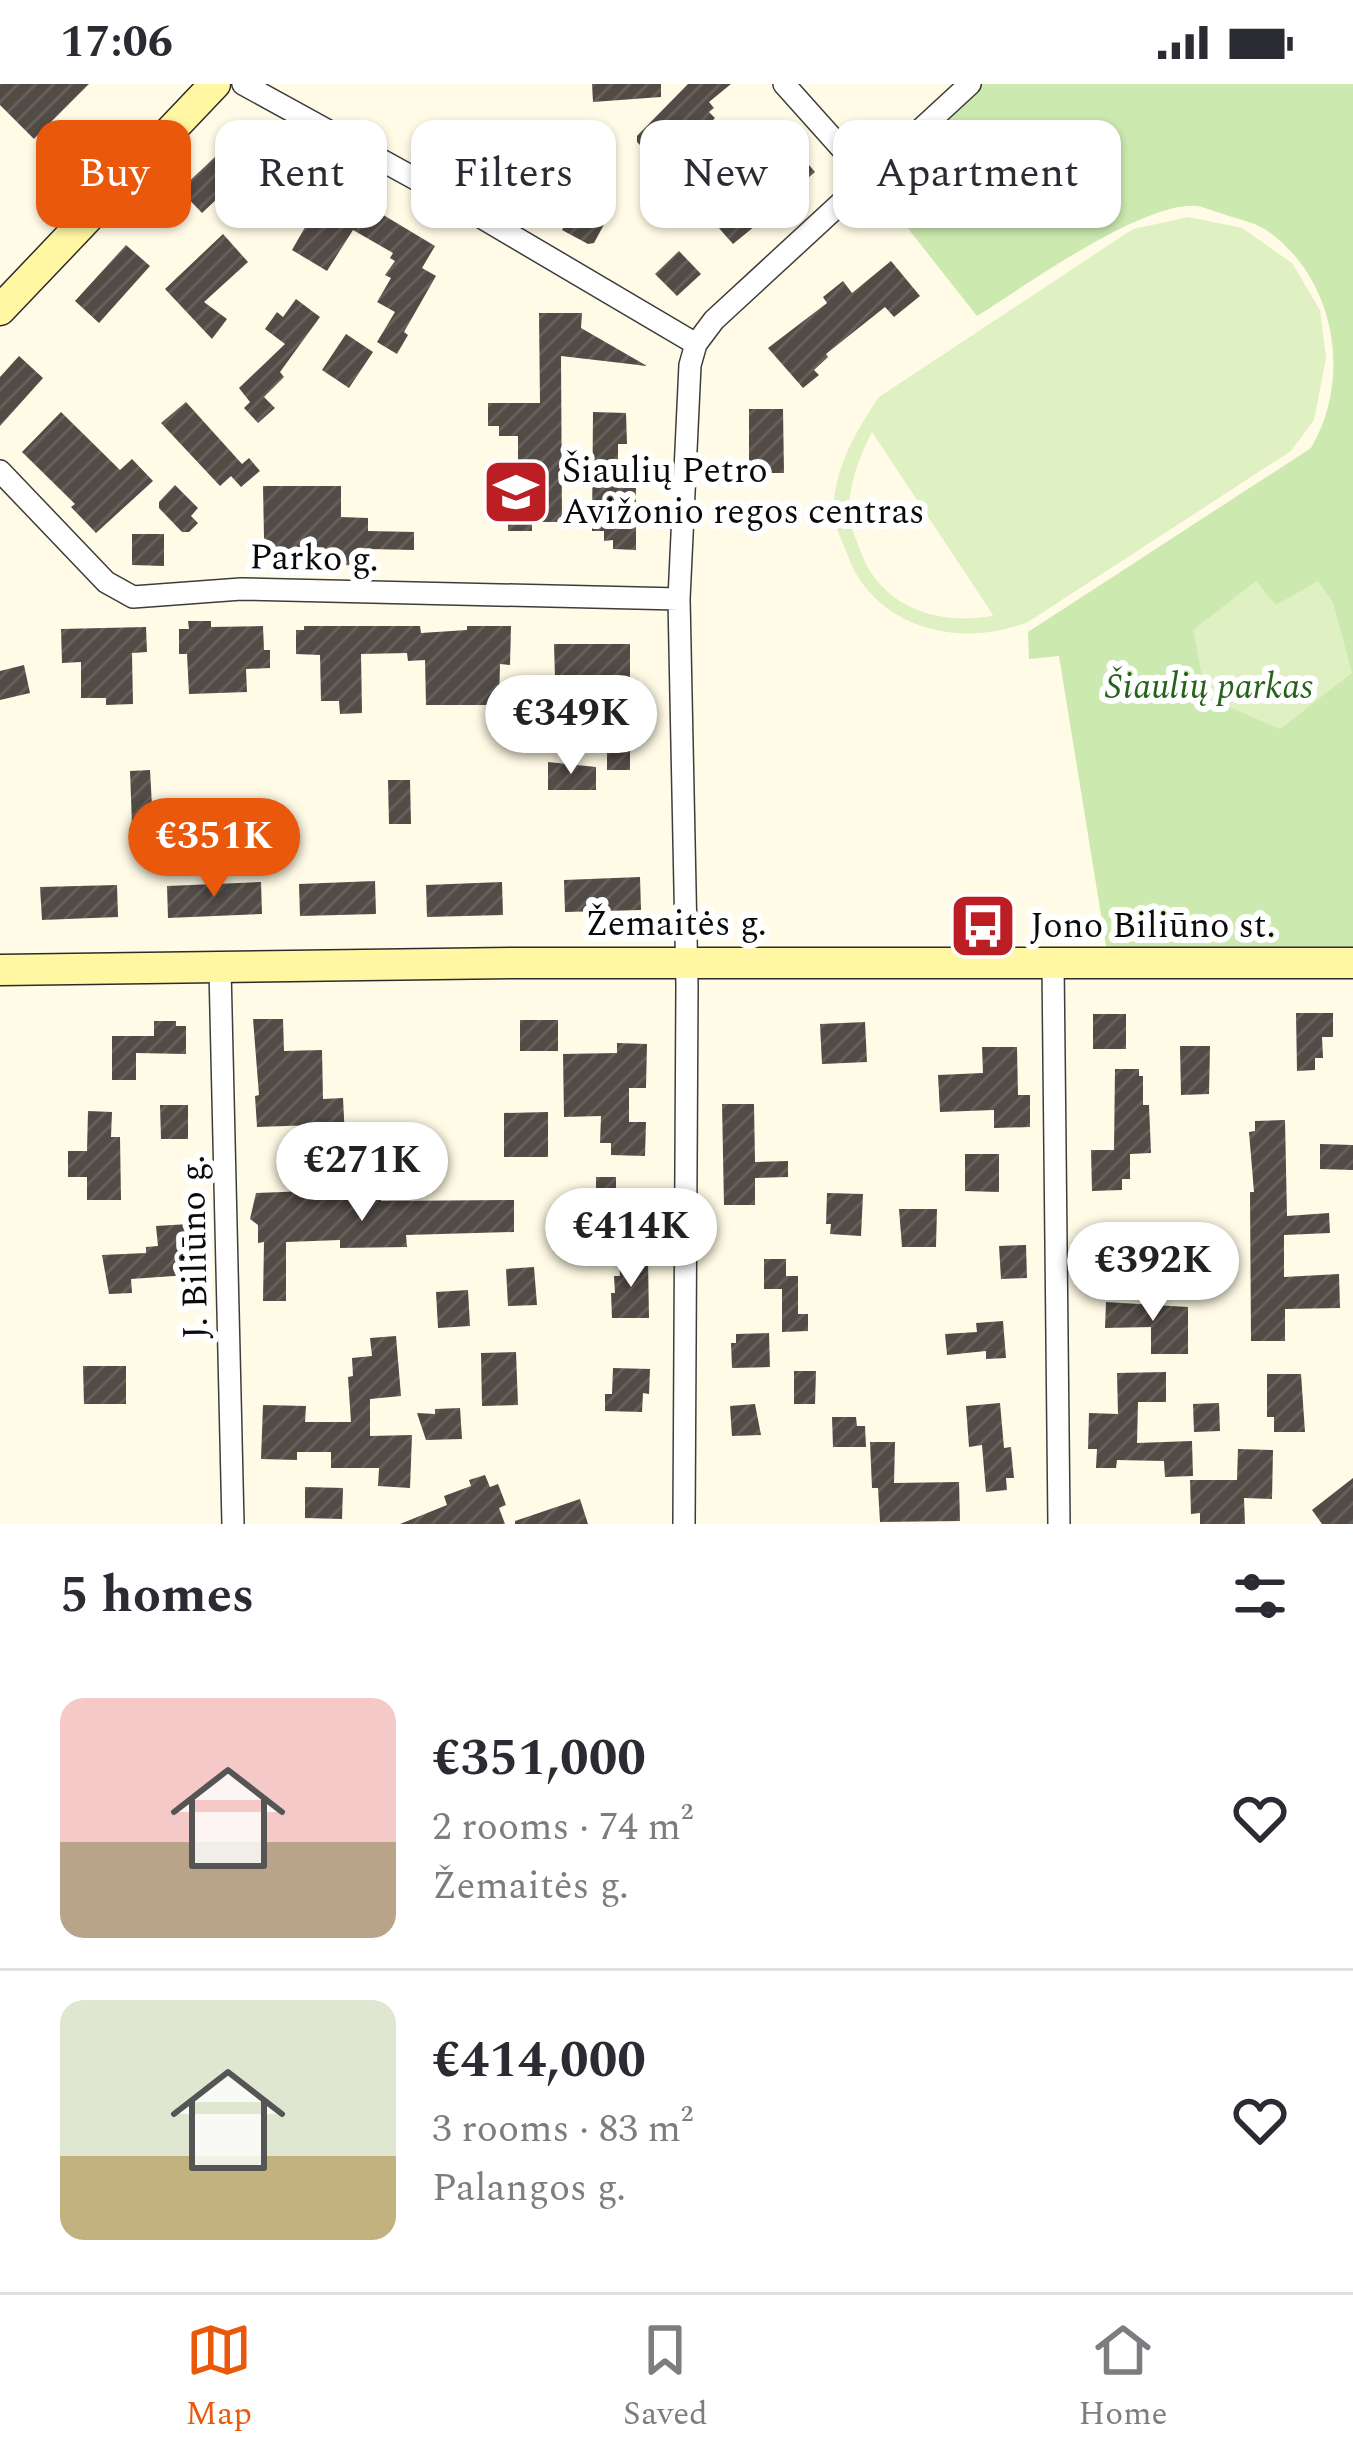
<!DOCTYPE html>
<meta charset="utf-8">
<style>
:root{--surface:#fff;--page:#f2f2f3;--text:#2b2b33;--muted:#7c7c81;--line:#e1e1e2;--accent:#ea580c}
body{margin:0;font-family:Spectral,serif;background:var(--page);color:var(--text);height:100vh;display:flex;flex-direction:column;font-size:45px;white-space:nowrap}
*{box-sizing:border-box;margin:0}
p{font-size:39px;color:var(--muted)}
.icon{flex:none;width:66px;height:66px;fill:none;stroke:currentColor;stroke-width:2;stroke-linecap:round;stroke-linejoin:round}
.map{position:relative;height:1440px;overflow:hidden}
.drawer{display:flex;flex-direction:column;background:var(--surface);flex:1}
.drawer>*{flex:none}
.hud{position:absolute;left:36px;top:36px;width:1281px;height:108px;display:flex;gap:24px}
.price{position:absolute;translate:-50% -102px;padding:0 27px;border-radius:42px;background:#fff;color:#222;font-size:39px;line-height:78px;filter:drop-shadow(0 3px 6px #0008)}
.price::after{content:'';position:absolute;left:50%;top:72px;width:36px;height:27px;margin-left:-18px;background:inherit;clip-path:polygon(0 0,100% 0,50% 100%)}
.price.current{background:var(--accent);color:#fff}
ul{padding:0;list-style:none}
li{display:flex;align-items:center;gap:36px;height:300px;padding:0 60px}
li+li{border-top:3px solid var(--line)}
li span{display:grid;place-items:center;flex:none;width:336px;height:240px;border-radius:24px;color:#555}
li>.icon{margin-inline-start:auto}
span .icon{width:144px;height:144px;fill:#fffc;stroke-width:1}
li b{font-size:51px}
h2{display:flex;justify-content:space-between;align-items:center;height:144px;padding:0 60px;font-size:51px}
.pill{padding:0 42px;border-radius:24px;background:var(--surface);box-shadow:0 3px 9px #0004;font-size:42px;line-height:108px}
.pill.current{background:var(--accent);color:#fff}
.status{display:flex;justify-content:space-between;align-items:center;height:84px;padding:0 60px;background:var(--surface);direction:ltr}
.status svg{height:33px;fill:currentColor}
.dock{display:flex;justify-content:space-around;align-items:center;height:168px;border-top:3px solid var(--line);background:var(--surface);font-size:33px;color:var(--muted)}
.dock a{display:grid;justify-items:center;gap:6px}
.dock .current{color:var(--accent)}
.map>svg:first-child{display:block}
.park{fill:#cce9b0}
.pitch{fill:#dff0c2;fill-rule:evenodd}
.building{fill:url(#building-hatch)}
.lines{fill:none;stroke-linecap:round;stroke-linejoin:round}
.minor-casing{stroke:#3d3d3d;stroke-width:24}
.secondary-casing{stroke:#2c2c2c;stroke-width:33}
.minor{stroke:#fff;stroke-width:21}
.secondary{stroke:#fff7a1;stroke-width:30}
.labels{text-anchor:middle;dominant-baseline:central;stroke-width:12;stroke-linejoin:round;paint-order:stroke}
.poi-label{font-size:36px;fill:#0a0a0a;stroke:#fff;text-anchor:start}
.street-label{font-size:36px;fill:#0a0a0a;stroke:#fff}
.park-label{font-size:36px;font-style:italic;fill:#27621a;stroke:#fff}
</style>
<div class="status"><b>17:06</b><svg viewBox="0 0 49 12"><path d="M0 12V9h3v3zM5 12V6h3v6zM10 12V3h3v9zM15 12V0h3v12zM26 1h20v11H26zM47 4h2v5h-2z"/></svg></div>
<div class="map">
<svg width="1353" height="1440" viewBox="0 0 1353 1440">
<defs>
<pattern id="building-hatch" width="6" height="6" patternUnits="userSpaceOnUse" patternTransform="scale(3)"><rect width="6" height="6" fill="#524b46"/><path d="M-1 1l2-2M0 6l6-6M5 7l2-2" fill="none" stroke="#66605c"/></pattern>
</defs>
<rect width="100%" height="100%" fill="#fffbe6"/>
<!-- park -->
<path class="park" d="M 970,0 L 1353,0 L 1353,879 L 1109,880 L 1059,572 L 1029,575 L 1028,548 L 1311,364 C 1353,293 1335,193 1266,146 C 1254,138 1237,135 1223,130 C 1215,128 1205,123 1197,122 C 1143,117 1025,202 977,232 L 869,95 Z"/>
<!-- pitch -->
<path class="pitch" d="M 1189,133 L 1242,144 L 1292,179 L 1320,226 L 1326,274 L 1314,336 L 1291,367 L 1028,538 C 958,566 871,543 846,467 C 842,457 835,443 834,432 C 831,389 856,347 879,313 L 1133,145 ZM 872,348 L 993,531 L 992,532 C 935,542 878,522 859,463 C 855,452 848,439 849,427 C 849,399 860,372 872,348 Z
M 1256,497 L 1276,521 L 1318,497 L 1333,518 L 1352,589 L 1280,645 L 1206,613 L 1193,546 Z"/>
<!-- building -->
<path class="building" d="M 0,0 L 89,0 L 34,55 L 0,21 Z
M 592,0 L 661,0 L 661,13 L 593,18 Z
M 688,0 L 731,0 L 709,18 L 714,24 L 709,28 L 715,34 L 669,81 L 659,72 L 655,76 L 637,58 L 637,52 Z
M 546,36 L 613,76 L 594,108 L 550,81 L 556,70 L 582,83 L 543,39 Z
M 447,45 L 530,87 L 516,115 L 431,75 Z
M 235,54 L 257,77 L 202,129 L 180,106 Z
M 793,62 L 815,88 L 787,112 L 765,86 Z
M 290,75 L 435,162 L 422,184 L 436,192 L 404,248 L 408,251 L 397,270 L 377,258 L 395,228 L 377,218 L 391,194 L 385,191 L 395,177 L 390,174 L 393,169 L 353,146 L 327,187 L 292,166 L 312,131 L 271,105 Z
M 733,115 L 755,142 L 733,160 L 710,134 Z
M 579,116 L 608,133 L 594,159 L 588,160 L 562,146 Z
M 223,150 L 248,178 L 204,218 L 227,235 L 212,255 L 165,205 Z
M 126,161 L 150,182 L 99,239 L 75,217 Z
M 679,167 L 701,190 L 677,212 L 655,190 Z
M 891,177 L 920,212 L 894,233 L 885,223 L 826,270 L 828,273 L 814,286 L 819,291 L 803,304 L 768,264 L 827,219 L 823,213 L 843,197 L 852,209 Z
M 296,215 L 320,233 L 280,288 L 284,293 L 264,313 L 275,324 L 258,339 L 244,324 L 250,318 L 239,304 L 285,260 L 265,245 L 277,228 L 283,233 Z
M 539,229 L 582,229 L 581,244 L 647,282 L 561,272 L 562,438 L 532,438 L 532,447 L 508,447 L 508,425 L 518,425 L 518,352 L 499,352 L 499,342 L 488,342 L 488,319 L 540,319 Z
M 346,250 L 373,268 L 349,304 L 322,286 Z
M 19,272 L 43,294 L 0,342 L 0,293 Z
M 186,318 L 242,380 L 249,374 L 260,387 L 241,403 L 231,392 L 220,402 L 161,339 Z
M 749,325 L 783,325 L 784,389 L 749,389 Z
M 61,328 L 120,386 L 132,375 L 153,397 L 96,449 L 71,423 L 75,420 L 22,368 Z
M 593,328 L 626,329 L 627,360 L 618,360 L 618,397 L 636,397 L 636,466 L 613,465 L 613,456 L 604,457 L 604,447 L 592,447 Z
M 175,401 L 198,424 L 191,432 L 198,439 L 189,448 L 182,448 L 159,424 L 159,418 Z
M 263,402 L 341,402 L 341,433 L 368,434 L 368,447 L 414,448 L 414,466 L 368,465 L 368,481 L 267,482 L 279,471 L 264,454 Z
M 132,450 L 164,450 L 164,482 L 132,481 Z
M 188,537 L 211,537 L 211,543 L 263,542 L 264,566 L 270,566 L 270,584 L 246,585 L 247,608 L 189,610 L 187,570 L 179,570 L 179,545 L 189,545 Z
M 304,542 L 420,542 L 421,549 L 467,546 L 467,542 L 511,542 L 510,581 L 500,580 L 499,618 L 490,618 L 490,621 L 426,621 L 425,576 L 408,577 L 407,569 L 361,570 L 362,629 L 340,630 L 339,617 L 321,617 L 320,571 L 296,570 L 296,546 L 304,546 Z
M 146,543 L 147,568 L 132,569 L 133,620 L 106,621 L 106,614 L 81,614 L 81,578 L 62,579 L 61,545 Z
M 554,560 L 630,560 L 630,593 L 555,594 Z
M 24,581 L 30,609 L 0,616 L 0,587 Z
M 607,654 L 630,654 L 630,686 L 607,686 Z
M 548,678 L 596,683 L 596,706 L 548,706 Z
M 150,686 L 153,740 L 132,741 L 130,687 Z
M 388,696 L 410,696 L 411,740 L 389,740 Z
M 640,793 L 641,826 L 565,828 L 564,796 Z
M 375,797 L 376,830 L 300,832 L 299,800 Z
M 261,798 L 262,830 L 168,834 L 167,802 Z
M 502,798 L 503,831 L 427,833 L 426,801 Z
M 117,801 L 118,833 L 42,836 L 40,803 Z
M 1296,929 L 1333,929 L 1333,953 L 1322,953 L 1323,974 L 1315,974 L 1315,986 L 1297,987 Z
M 1093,930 L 1126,930 L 1126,965 L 1093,965 Z
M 253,935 L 283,935 L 284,967 L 322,966 L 323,1015 L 343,1014 L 345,1054 L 316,1055 L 315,1041 L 257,1043 L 255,1012 L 259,1011 Z
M 520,936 L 558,936 L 558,967 L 520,967 Z
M 154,937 L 176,937 L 176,942 L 186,942 L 186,970 L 136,969 L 136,996 L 112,996 L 112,952 L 154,952 Z
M 865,938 L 867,978 L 822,980 L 820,940 Z
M 617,959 L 647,960 L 646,1004 L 629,1004 L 629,1038 L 646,1038 L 645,1072 L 611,1071 L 611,1059 L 600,1059 L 601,1032 L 564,1033 L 563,970 L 617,969 Z
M 1180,962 L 1210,962 L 1209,1010 L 1181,1011 Z
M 982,963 L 1017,963 L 1018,1011 L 1030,1011 L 1030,1043 L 994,1044 L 994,1026 L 940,1028 L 938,991 L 983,989 Z
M 1115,985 L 1139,985 L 1139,992 L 1143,992 L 1143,1021 L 1149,1021 L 1151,1069 L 1130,1070 L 1130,1095 L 1122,1095 L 1122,1106 L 1092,1107 L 1091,1066 L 1114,1066 Z
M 722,1020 L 754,1020 L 755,1078 L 788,1077 L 788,1093 L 755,1094 L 755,1121 L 724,1121 Z
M 160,1021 L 188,1021 L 188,1055 L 161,1055 Z
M 88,1027 L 112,1028 L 111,1053 L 120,1053 L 121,1116 L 87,1116 L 87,1093 L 68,1093 L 68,1067 L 87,1067 Z
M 548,1028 L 548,1073 L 504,1073 L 504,1029 Z
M 1285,1036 L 1287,1132 L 1329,1129 L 1330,1149 L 1284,1151 L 1284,1193 L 1339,1190 L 1340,1224 L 1285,1225 L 1285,1257 L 1251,1257 L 1250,1108 L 1254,1108 L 1249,1048 L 1255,1047 L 1255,1037 Z
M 1320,1060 L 1353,1061 L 1353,1086 L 1320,1085 Z
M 965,1070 L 999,1070 L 999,1108 L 965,1107 Z
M 596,1093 L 616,1093 L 616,1107 L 646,1107 L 647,1143 L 613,1143 L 613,1123 L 596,1123 Z
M 308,1107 L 308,1110 L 381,1109 L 381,1117 L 514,1116 L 514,1148 L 406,1151 L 407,1163 L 340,1164 L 340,1156 L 286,1158 L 286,1217 L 263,1217 L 264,1158 L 258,1159 L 258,1141 L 250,1135 L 256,1109 Z
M 827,1109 L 863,1110 L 861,1152 L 830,1150 L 831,1140 L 826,1140 Z
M 899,1125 L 937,1125 L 936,1163 L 902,1163 Z
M 189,1140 L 188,1191 L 131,1195 L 132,1209 L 109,1210 L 102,1171 L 146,1169 L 146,1163 L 158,1162 L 156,1142 Z
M 1129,1144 L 1130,1149 L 1147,1148 L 1148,1175 L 1107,1177 L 1105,1145 Z
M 1026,1161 L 1027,1194 L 1001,1195 L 999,1162 Z
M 648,1175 L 649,1234 L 612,1234 L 611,1209 L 615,1209 L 614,1192 L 620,1192 L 619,1176 Z
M 764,1175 L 786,1175 L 786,1192 L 798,1192 L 798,1230 L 808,1230 L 808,1247 L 782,1248 L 782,1205 L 764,1205 Z
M 534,1183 L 537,1221 L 508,1222 L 506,1185 Z
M 468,1206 L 470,1242 L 438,1244 L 436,1208 Z
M 1106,1218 L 1188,1223 L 1188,1270 L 1151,1270 L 1151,1243 L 1105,1244 Z
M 1003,1237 L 1006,1274 L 986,1275 L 986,1267 L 947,1271 L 945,1250 L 977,1248 L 976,1239 Z
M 769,1249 L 770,1283 L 732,1284 L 731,1259 L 736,1259 L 736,1250 Z
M 396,1252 L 401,1312 L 370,1315 L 370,1352 L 412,1351 L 410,1404 L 378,1402 L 379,1384 L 331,1384 L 331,1368 L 297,1368 L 297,1376 L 261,1375 L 263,1321 L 306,1322 L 305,1338 L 351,1338 L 348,1293 L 353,1292 L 352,1274 L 372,1272 L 370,1254 Z
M 516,1268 L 518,1321 L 482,1322 L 481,1269 Z
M 83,1282 L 126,1282 L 126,1320 L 84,1320 Z
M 613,1284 L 650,1285 L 649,1310 L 643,1309 L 642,1328 L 605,1327 L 605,1310 L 612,1310 Z
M 794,1287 L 816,1287 L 815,1320 L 794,1320 Z
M 1166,1288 L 1166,1318 L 1138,1318 L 1137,1359 L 1192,1357 L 1193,1392 L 1165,1393 L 1164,1377 L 1117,1376 L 1116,1384 L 1096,1384 L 1097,1365 L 1088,1365 L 1089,1329 L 1118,1330 L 1117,1289 Z
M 1267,1290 L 1301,1290 L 1305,1348 L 1274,1348 L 1274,1333 L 1267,1333 Z
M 1000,1319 L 1004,1364 L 1011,1363 L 1014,1394 L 1006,1394 L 1007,1406 L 986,1408 L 982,1361 L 969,1363 L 966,1322 Z
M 1219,1319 L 1220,1347 L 1194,1348 L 1193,1320 Z
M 755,1320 L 761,1351 L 732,1352 L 730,1322 Z
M 460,1324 L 462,1355 L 426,1356 L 417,1329 L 435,1330 L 435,1325 Z
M 832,1333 L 856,1333 L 857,1342 L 865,1342 L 866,1363 L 833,1363 Z
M 870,1358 L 895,1358 L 894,1399 L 959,1398 L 960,1437 L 880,1438 L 878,1404 L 872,1404 Z
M 1238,1365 L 1273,1366 L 1272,1415 L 1244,1414 L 1245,1440 L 1200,1440 L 1200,1429 L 1191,1430 L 1190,1396 L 1237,1396 Z
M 485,1391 L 490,1403 L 498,1400 L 506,1421 L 499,1424 L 505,1440 L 400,1440 L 447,1421 L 444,1412 L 471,1402 L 469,1396 Z
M 1353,1394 L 1353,1440 L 1322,1440 L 1312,1426 Z
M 305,1403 L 343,1404 L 342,1435 L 305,1434 Z
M 580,1415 L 588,1440 L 515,1440 L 515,1437 Z"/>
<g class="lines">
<defs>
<path id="minor" d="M 243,0 L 423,99 L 696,260
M 784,0 L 869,95
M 0,387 L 106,498 L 133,513 L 241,505 L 679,515
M 1053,879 L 1059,1440
M 220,885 L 233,1440
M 684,1440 L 687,901 L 679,515 L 690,281 L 696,260 L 714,236 L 970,0"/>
<path id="secondary" d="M 0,226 L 215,0
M 0,886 L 510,879 L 1353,879"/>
</defs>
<!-- minor casing -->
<use href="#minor" class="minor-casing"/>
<!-- secondary casing -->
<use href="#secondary" class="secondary-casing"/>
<!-- minor -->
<use href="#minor" class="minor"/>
<!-- secondary -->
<use href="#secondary" class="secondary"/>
</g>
<!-- icons -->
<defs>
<symbol id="school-square" viewBox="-11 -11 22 22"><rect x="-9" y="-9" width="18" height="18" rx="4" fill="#bc1f23" stroke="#fff"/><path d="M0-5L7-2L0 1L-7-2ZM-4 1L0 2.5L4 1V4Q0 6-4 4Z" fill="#fff"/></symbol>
<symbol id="bus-square" viewBox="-11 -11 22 22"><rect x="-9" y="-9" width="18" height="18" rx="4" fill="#bc1f23" stroke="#fff"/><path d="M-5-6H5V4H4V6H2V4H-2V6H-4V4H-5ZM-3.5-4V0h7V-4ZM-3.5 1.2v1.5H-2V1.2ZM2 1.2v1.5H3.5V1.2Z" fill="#fff"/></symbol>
</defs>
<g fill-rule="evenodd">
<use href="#school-square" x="478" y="370" width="76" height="76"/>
<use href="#bus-square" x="945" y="804" width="76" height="76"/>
</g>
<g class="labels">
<!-- poi labels -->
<g class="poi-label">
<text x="562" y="387">Šiaulių Petro<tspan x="562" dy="41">Avižonio regos centras</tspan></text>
<text x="1030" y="842">Jono Biliūno st.</text>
</g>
<!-- street labels -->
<g class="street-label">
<text transform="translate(314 475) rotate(1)">Parko g.</text>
<text x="676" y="840">Žemaitės g.</text>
<text transform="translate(195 1163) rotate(-91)">J. Biliūno g.</text>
</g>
<!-- park labels -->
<g class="park-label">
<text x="1209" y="603">Šiaulių parkas</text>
</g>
</g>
</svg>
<b class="price" style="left:571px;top:693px">€349K</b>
<b class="price current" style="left:214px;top:816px">€351K</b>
<b class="price" style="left:362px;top:1140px">€271K</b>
<b class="price" style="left:631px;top:1206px">€414K</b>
<b class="price" style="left:1153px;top:1240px">€392K</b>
<div class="hud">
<a class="pill current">Buy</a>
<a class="pill">Rent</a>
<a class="pill">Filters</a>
<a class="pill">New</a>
<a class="pill">Apartment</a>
</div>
</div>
<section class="drawer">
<h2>5 homes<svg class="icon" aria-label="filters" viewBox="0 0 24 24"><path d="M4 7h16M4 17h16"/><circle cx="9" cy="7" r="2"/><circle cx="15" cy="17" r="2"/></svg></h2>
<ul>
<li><span style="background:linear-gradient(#f6c9c9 60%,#b9a48a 0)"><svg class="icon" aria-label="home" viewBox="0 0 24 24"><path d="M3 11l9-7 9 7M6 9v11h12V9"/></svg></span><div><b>€351,000</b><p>2 rooms · 74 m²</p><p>Žemaitės g.</p></div><svg class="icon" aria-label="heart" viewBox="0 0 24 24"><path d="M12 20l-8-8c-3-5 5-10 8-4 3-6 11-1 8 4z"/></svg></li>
<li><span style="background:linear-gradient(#dfe7d0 65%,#c2b280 0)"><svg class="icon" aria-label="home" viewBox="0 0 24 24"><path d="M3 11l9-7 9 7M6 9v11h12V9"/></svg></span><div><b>€414,000</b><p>3 rooms · 83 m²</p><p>Palangos g.</p></div><svg class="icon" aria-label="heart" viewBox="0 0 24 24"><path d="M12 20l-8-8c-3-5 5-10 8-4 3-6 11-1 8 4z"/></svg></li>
</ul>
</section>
<nav class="dock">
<a class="current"><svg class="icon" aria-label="map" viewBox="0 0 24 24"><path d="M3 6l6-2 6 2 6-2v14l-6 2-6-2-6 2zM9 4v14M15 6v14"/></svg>Map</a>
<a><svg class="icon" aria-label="saved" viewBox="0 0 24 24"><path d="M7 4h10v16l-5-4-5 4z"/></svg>Saved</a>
<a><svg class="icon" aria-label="home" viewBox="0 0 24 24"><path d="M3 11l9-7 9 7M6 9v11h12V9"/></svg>Home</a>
</nav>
